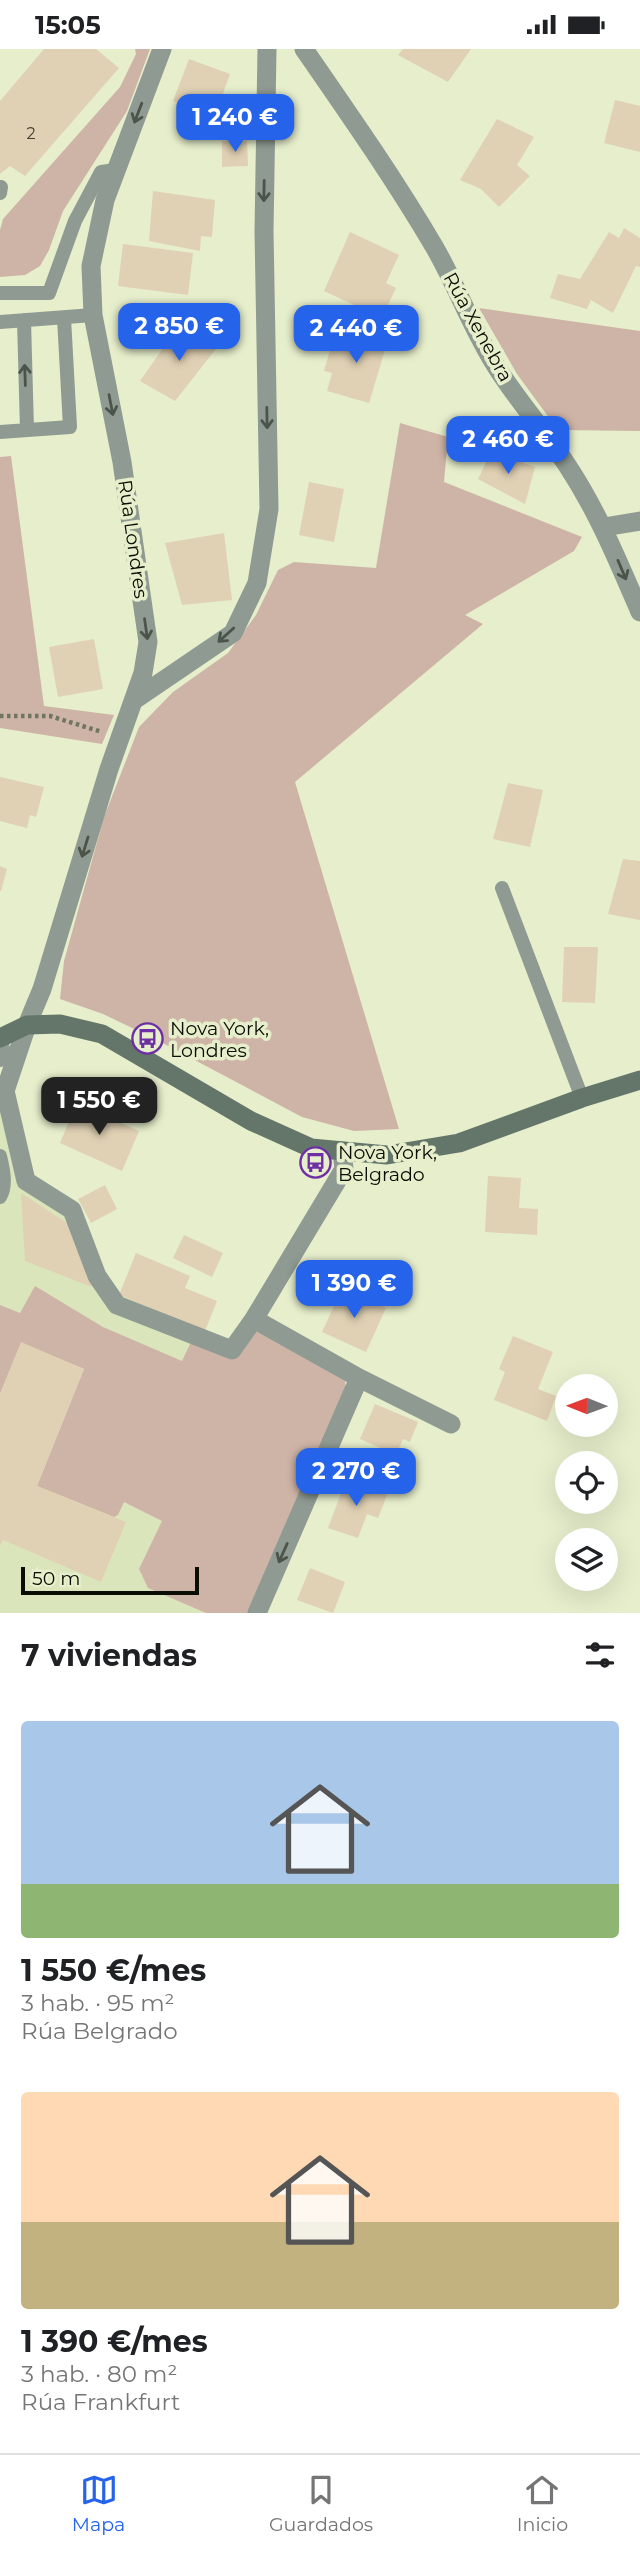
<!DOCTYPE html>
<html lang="es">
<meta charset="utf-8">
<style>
:root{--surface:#fff;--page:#f6f6f6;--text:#202124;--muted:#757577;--line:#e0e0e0;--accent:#2563eb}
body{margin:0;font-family:Montserrat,sans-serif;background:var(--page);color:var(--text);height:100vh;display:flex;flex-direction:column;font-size:26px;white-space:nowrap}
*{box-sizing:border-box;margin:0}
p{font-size:23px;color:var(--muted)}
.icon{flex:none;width:38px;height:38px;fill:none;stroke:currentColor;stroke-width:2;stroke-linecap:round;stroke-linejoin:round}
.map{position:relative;height:1564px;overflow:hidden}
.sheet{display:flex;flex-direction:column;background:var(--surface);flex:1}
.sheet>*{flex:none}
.needle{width:46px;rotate:271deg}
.buttons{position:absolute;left:555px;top:1325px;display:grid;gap:14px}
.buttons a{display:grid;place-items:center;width:63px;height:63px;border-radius:50%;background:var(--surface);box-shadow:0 7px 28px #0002;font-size:35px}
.scale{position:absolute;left:21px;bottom:18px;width:178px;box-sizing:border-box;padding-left:7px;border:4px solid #0a0d03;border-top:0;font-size:19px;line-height:24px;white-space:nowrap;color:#0a0d03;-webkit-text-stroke:5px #e6eecc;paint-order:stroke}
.price{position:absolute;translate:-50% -60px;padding:0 16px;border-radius:14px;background:var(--accent);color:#fff;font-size:23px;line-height:46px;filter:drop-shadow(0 2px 4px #0008)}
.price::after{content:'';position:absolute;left:50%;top:42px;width:21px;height:16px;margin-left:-10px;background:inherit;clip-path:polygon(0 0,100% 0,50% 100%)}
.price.active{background:#222;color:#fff}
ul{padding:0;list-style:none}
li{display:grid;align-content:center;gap:14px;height:371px;padding:0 21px}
li span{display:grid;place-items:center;height:217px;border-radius:7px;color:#555}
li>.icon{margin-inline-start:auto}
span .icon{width:126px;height:126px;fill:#fffc;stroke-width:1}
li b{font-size:30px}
h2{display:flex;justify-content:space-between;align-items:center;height:84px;padding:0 21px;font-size:30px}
.status{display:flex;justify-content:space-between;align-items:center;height:49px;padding:0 35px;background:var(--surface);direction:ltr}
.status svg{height:19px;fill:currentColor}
.tabs{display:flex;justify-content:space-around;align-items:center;height:98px;border-top:2px solid var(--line);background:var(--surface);font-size:19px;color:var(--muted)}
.tabs a{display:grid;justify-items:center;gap:4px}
.tabs .active{color:var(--accent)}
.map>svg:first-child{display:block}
.built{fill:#dbe5bb}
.green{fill:#ceb4a6}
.building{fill:#e0d1b4}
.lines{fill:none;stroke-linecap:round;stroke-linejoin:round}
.path{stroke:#6f7560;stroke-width:4.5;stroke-dasharray:3.5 3.5;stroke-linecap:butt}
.service{stroke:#8f9b92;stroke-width:14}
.minor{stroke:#8f9b92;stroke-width:19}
.secondary{stroke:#647669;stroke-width:19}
.oneway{stroke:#4c544a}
.labels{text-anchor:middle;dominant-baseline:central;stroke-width:7;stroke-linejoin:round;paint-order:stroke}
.number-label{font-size:16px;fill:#403e2f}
.street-label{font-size:19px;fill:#0a0d03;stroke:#e6eecc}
.poi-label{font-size:19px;fill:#0a0d03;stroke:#e6eecc;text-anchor:start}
</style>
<div class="status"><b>15:05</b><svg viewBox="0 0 49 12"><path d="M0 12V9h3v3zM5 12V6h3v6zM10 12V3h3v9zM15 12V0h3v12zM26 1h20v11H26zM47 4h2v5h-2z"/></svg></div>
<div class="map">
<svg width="640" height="1564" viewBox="0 0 640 1564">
<rect width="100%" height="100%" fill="#e6eecc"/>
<!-- built -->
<path class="built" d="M 0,1060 L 19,1116 L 66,1164 L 103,1241 L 221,1303 L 252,1564 L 0,1564 Z"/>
<!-- green -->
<path class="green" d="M 135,0 L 150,0 L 127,62 L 63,162 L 49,201 L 40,217 L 25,226 L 0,228 L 0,181 L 3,170 L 120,38 L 136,5 Z
M 479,259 L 640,282 L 640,382 L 558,381 L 517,325 Z
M 400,374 L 448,388 L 444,433 L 582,488 L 574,502 L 465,566 L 483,575 L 295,733 L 399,1080 L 354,1082 L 302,1068 L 155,990 L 103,965 L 60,950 L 64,912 L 104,768 L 139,678 L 173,643 L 228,604 L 256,566 L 278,521 L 294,513 L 376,519 Z
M 11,407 L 44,657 L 114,666 L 102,695 L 0,679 L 0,408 Z
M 35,1237 L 103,1278 L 182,1312 L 192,1291 L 234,1309 L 254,1283 L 264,1282 L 345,1332 L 346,1342 L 252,1564 L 206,1564 L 148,1539 L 139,1520 L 162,1472 L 124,1453 L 118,1466 L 114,1468 L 37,1437 L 84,1320 L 21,1294 L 0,1345 L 0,1256 L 20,1264 Z"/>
<!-- building -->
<path class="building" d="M 44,0 L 96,0 L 119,19 L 25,127 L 10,117 L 0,125 L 0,52 Z
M 403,0 L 471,0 L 448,33 L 398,6 Z
M 189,10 L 230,25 L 215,67 L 173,52 Z
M 615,51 L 640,57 L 640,103 L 604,94 Z
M 497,70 L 534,88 L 517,116 L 530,127 L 499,158 L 481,140 L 460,131 Z
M 222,92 L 247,92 L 248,117 L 222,118 Z
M 153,142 L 215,151 L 212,188 L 201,187 L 200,202 L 149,192 Z
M 624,179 L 640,189 L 640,218 L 636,217 L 613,264 L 591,251 L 587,260 L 550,249 L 558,225 L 580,230 L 609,183 L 619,189 Z
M 350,183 L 399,206 L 386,234 L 396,239 L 382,269 L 324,242 Z
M 123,195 L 193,204 L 188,246 L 118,237 Z
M 346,278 L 388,291 L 369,354 L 327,342 L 332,324 L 324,322 L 331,297 L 340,300 Z
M 193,279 L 219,296 L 175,352 L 140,332 L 175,282 L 186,290 Z
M 491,403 L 535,418 L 525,455 L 478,430 Z
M 309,433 L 344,440 L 334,493 L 299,486 Z
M 224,484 L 232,551 L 182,556 L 165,494 Z
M 94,590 L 103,640 L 58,648 L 49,598 Z
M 0,728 L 44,738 L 36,768 L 30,766 L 27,779 L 0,772 Z
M 508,734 L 543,741 L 530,798 L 493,790 Z
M 623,810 L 640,812 L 640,871 L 608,865 Z
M 0,817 L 7,820 L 1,842 L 0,842 Z
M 564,898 L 598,898 L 595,954 L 562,953 Z
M 77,1054 L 139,1082 L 122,1122 L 60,1094 Z
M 488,1127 L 521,1129 L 519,1159 L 538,1160 L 537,1186 L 485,1183 Z
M 105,1136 L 117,1160 L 91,1174 L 78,1150 Z
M 21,1144 L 67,1174 L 92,1238 L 25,1212 Z
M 184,1186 L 223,1204 L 212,1228 L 173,1209 Z
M 136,1204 L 190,1227 L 185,1239 L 217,1252 L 205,1282 L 119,1246 Z
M 342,1240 L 386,1259 L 366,1303 L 322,1283 Z
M 513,1287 L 553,1303 L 538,1340 L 556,1347 L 547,1372 L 494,1351 L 505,1323 L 499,1320 Z
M 21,1293 L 84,1320 L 37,1437 L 126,1473 L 101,1533 L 3,1491 L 0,1497 L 0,1345 Z
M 375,1355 L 418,1373 L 410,1393 L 403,1390 L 396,1406 L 360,1390 Z
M 346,1431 L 387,1446 L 378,1469 L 367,1465 L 358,1489 L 328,1479 Z
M 310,1519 L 345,1533 L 333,1564 L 297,1551 Z"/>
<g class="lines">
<!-- path -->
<path class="path" d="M 0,667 L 50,667 L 102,683"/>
<!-- service -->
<path class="service" d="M 0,144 L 1,138
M 0,244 L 49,244 L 75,172 L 101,123 L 116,121
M 24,271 L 27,381
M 0,273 L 93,266
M 0,383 L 70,378 L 64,269
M 502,839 L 582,1049
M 0,1011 L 4,1003 L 0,989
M 0,1107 C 3,1120 7,1136 0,1148"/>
<!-- minor -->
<path class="minor" d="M 162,0 L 105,151 L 91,217 L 93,266 L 122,413 L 148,593 L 143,624 L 109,720 L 42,940 L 27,976 L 5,1042 L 26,1132 L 72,1161 L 97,1227 L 117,1256 L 232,1301 L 254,1270 L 344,1120 L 342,1102
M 304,0 C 349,65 395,131 435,199 C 458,239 473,283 499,322 C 520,354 546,384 567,416 C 598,463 618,512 640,563
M 604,478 L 640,472
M 133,652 L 233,584 L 257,534 L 269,460 L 264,182 L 267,0
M 254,1270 L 359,1329 L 451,1375
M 257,1564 L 359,1329"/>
<!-- secondary -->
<path class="secondary" d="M 0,989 L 27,976 L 60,975 L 102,985 L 251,1072 L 311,1099 L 387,1106 L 459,1094 L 582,1049 L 640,1031"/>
</g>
<!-- one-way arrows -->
<defs><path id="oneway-shaft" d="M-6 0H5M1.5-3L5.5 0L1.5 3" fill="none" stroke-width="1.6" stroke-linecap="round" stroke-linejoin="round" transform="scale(1.75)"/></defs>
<g class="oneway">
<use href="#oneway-shaft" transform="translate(138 64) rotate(111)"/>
<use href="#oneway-shaft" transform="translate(264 142) rotate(91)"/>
<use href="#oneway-shaft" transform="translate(25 326) rotate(-92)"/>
<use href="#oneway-shaft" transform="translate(111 356) rotate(79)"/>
<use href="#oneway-shaft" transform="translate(267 369) rotate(89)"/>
<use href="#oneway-shaft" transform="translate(622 521) rotate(67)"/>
<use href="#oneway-shaft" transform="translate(146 580) rotate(82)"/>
<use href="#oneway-shaft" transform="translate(226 586) rotate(138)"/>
<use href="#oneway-shaft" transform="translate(85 798) rotate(107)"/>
<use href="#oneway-shaft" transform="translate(283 1504) rotate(114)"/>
</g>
<!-- icons -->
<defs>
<symbol id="bus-ring" viewBox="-11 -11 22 22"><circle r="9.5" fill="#e6eecc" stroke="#6f2fa4" stroke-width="1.5"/><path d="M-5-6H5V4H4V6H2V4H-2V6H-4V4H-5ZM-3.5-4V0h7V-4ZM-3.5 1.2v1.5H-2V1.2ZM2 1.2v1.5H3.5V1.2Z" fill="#6f2fa4"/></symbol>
</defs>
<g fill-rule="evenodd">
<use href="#bus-ring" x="130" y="972" width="35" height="35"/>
<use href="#bus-ring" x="298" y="1096" width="35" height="35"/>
</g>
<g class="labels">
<!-- number labels -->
<g class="number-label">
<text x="31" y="84">2</text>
</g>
<!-- street labels -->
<g class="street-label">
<text transform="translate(478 278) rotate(61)">Rúa Xenebra</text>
<text transform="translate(133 490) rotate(82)">Rúa Londres</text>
</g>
<!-- poi labels -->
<g class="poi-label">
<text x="170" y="979">Nova York,<tspan x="170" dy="22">Londres</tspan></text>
<text x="338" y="1103">Nova York,<tspan x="338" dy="22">Belgrado</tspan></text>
</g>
</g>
</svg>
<div class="buttons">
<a><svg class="needle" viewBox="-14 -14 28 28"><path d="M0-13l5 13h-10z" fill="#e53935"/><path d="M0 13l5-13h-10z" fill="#757577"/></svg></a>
<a><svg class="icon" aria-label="locate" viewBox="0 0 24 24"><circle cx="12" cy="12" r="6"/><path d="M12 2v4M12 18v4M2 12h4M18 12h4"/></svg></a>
<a><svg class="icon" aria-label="layers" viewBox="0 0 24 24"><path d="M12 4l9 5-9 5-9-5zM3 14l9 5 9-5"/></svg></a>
</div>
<div class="scale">50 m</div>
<b class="price" style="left:235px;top:105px">1 240 €</b>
<b class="price" style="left:179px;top:314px">2 850 €</b>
<b class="price" style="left:356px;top:316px">2 440 €</b>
<b class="price" style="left:508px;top:427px">2 460 €</b>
<b class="price active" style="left:99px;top:1088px">1 550 €</b>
<b class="price" style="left:354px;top:1271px">1 390 €</b>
<b class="price" style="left:356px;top:1459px">2 270 €</b>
</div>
<section class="sheet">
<h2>7 viviendas<svg class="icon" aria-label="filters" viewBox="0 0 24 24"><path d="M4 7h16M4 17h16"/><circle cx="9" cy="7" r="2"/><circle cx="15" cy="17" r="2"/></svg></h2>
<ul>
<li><span style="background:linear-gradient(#a9c7e8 75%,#8fb573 0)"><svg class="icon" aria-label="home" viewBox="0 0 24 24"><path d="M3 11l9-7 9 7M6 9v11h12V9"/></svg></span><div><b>1 550 €/mes</b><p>3 hab. · 95 m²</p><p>Rúa Belgrado</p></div></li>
<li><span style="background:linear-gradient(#ffd9b3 60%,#c2b280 0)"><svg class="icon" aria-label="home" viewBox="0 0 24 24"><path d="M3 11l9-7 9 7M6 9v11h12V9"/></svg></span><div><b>1 390 €/mes</b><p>3 hab. · 80 m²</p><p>Rúa Frankfurt</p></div></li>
</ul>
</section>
<nav class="tabs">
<a class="active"><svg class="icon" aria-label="map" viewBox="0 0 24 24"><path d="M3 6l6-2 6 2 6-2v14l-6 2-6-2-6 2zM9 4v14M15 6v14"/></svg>Mapa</a>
<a><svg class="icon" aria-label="saved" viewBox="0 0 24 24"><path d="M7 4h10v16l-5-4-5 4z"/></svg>Guardados</a>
<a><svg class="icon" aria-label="home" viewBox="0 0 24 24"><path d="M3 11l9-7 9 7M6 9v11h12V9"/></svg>Inicio</a>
</nav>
